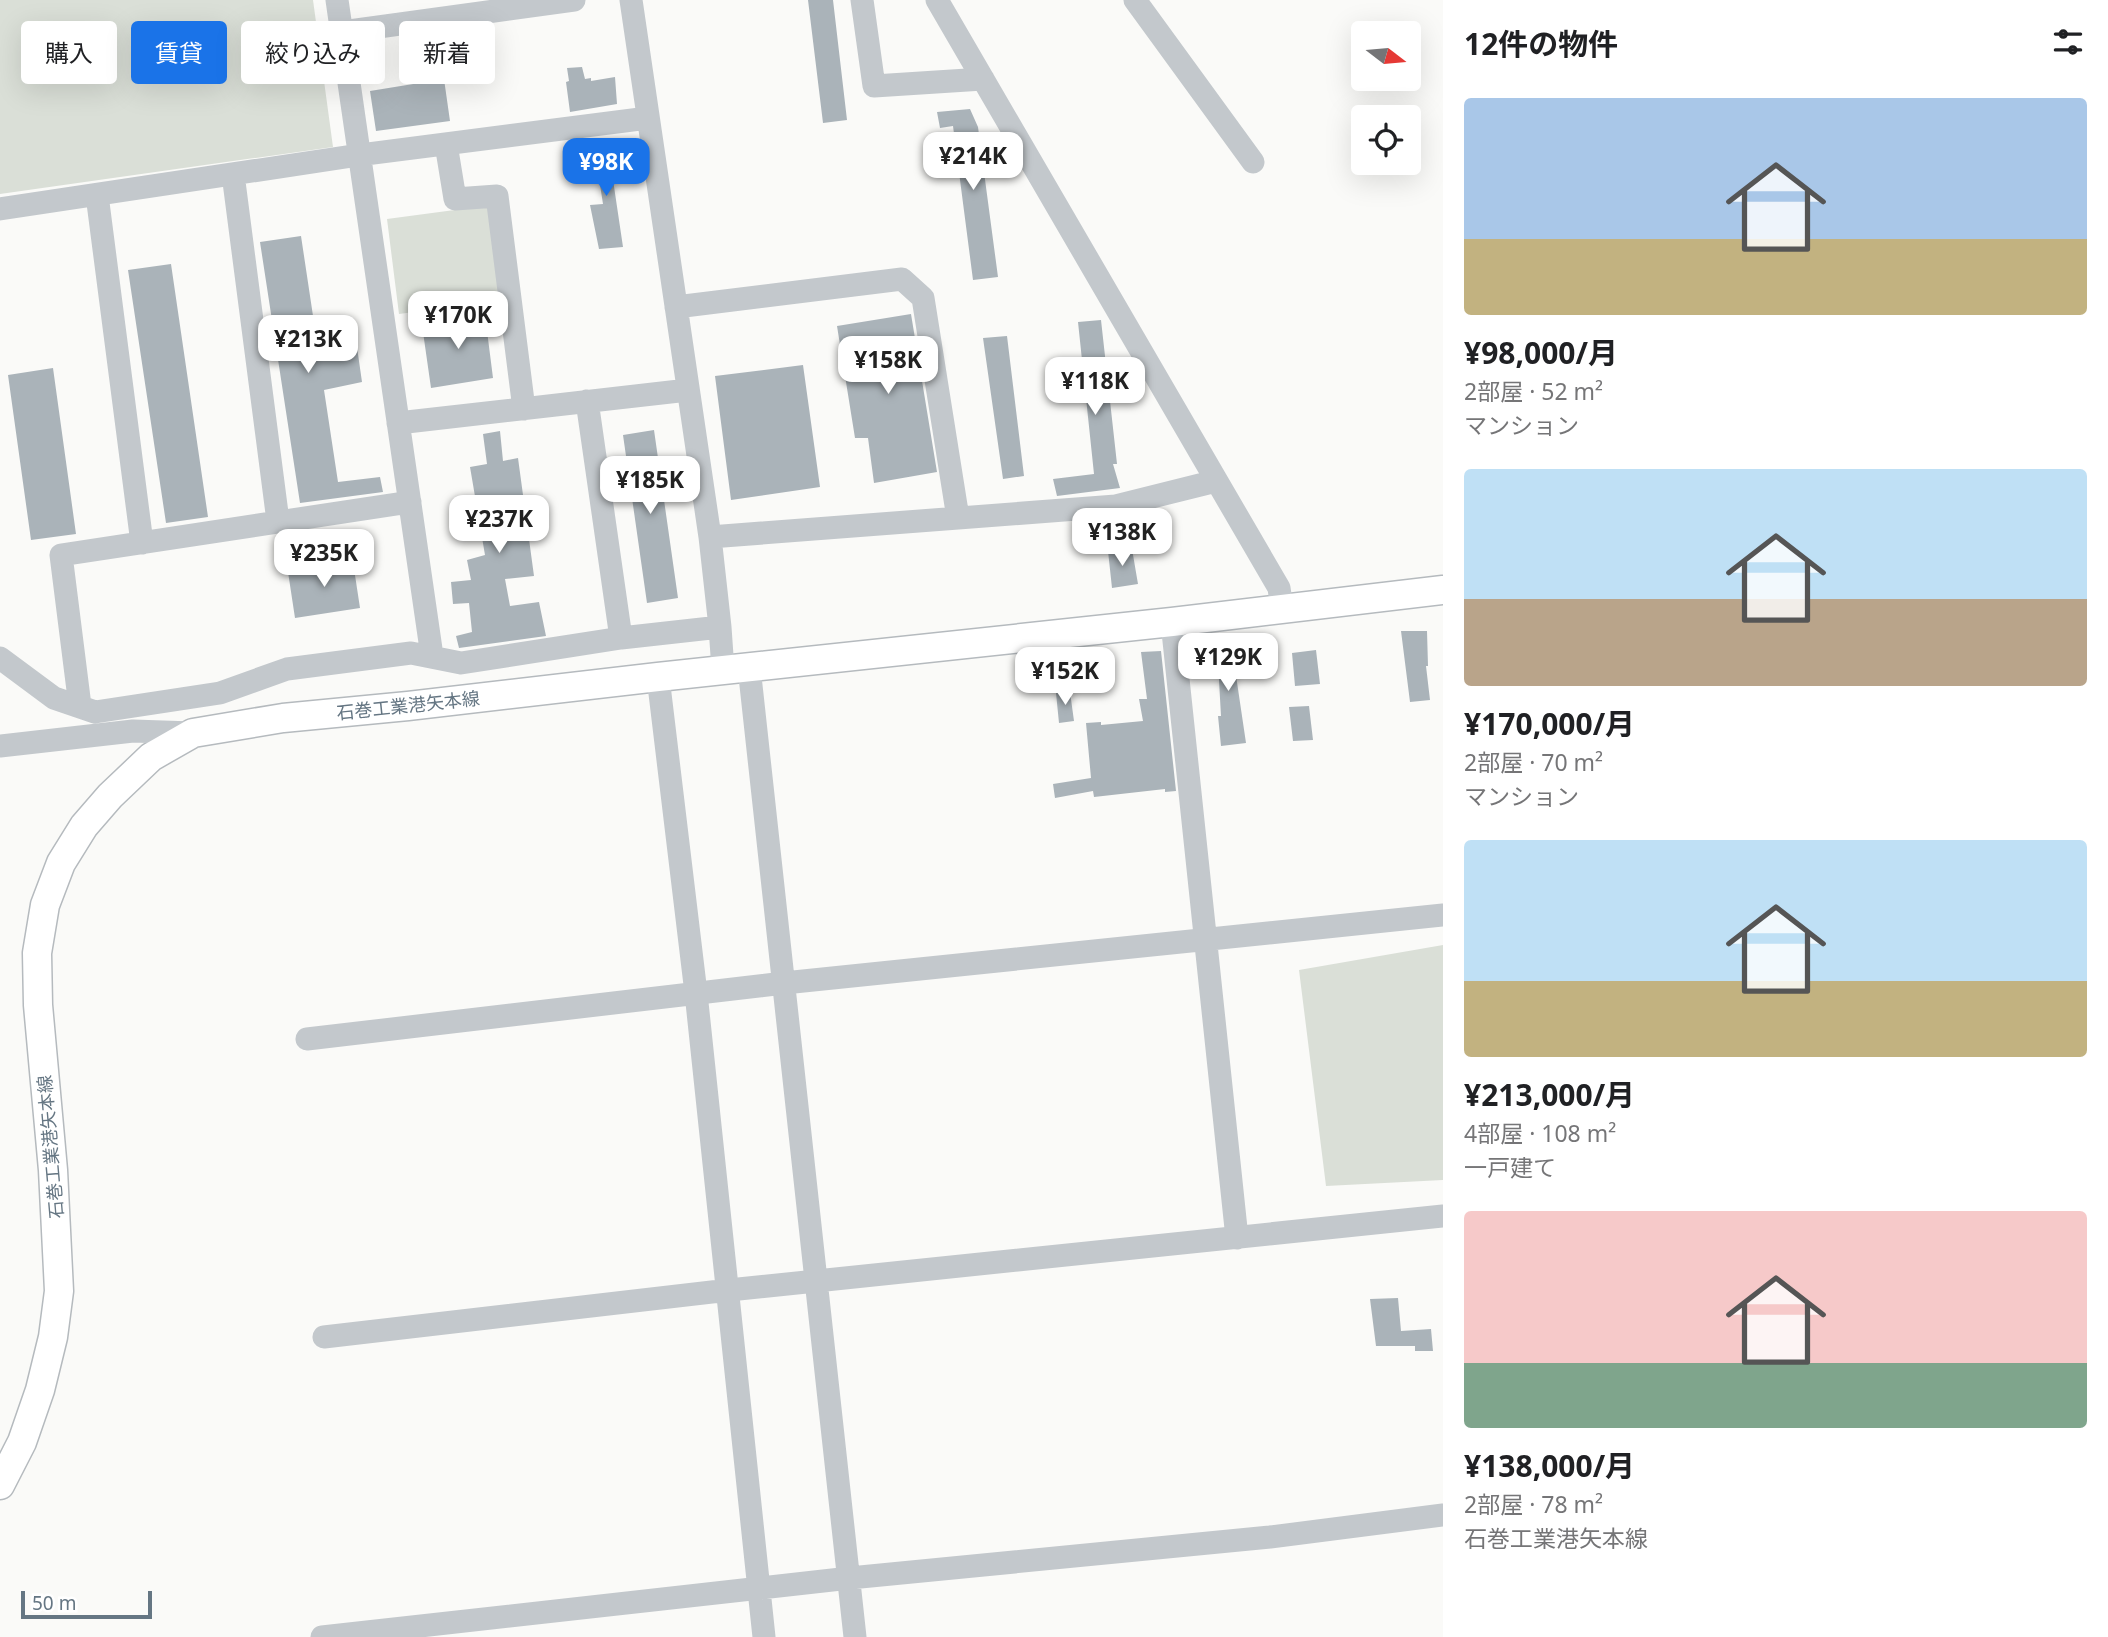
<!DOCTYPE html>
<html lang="ja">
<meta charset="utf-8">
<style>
:root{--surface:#fff;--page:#f2f2f2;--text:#202124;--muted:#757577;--accent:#1a73e8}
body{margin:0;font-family:"Noto Sans","Noto Sans JP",sans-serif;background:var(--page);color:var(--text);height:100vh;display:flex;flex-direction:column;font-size:26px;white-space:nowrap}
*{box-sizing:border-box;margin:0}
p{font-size:23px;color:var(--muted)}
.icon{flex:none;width:38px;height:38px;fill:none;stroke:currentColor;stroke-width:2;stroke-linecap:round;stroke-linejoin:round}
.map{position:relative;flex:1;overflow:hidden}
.sheet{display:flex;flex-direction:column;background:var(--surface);width:665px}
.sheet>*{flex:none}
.guide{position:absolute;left:21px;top:21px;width:665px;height:63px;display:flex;gap:14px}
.needle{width:46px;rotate:106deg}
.controls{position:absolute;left:1351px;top:21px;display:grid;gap:14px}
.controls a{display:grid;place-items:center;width:70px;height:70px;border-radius:7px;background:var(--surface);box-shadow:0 7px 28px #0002;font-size:35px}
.scale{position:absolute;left:21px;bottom:18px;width:131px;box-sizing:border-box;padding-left:7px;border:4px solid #657683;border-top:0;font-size:19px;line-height:24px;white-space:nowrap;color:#657683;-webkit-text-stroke:5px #fff;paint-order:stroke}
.price{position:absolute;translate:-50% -60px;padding:0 16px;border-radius:14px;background:#fff;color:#222;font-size:23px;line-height:46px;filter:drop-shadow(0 2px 4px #0008)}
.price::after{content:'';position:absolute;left:50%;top:42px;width:21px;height:16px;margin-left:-10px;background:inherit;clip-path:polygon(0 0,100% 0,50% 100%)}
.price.current{background:var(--accent);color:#fff}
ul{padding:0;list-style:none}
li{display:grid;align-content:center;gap:14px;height:371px;padding:0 21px}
li span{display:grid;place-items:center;height:217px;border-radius:7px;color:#555}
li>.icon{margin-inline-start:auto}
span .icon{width:126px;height:126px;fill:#fffc;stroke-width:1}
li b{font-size:30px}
h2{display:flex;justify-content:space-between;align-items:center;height:84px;padding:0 21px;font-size:30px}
.tag{padding:0 24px;border-radius:7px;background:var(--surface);box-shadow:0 7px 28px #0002;font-size:24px;line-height:63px}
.tag.current{background:var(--accent);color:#fff}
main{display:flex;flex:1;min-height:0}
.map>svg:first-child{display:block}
.green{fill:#dadfd7}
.building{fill:#aab3b9}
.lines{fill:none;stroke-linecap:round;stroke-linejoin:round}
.major-casing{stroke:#b5babe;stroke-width:31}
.minor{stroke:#c3c8cc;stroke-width:23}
.major{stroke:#fff;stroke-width:28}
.labels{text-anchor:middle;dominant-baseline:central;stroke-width:7;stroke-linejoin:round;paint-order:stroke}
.street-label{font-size:18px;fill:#657683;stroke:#fff}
</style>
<main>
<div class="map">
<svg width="1443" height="1637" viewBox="0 0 1443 1637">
<rect width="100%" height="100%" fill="#fafaf8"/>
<!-- green -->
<path class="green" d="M 0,0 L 313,0 L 333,147 L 0,194 Z
M 492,205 L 504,300 L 399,314 L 387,219 Z
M 1443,945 L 1443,1180 L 1326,1186 L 1299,970 Z"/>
<!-- building -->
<path class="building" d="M 808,0 L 833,0 L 847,120 L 823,123 Z
M 582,67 L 585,79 L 591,78 L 591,81 L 615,77 L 617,104 L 570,112 L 566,82 L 569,81 L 567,68 Z
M 444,79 L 450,121 L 376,131 L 370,91 Z
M 970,109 L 978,127 L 998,277 L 973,280 L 953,126 L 940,128 L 937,112 Z
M 626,154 L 627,172 L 612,173 L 623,247 L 599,249 L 590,205 L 603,204 L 598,172 L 582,174 L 579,157 Z
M 301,236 L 318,349 L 356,340 L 362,382 L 324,390 L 338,482 L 380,477 L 383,492 L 300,503 L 260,242 Z
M 171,264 L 208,517 L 166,523 L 128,270 Z
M 911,314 L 937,472 L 874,483 L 868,438 L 855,438 L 837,326 Z
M 485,315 L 493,378 L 431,388 L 422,325 Z
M 1101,320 L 1117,464 L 1113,464 L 1120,488 L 1057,496 L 1053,479 L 1094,474 L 1078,322 Z
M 1007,336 L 1024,476 L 1003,479 L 983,338 Z
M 803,365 L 820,487 L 731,500 L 715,376 Z
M 53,368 L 76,534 L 31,540 L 8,375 Z
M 654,430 L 678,598 L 647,603 L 623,435 Z
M 500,431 L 503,461 L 518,458 L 534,576 L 505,579 L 510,606 L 539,602 L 546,636 L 459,648 L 456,636 L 472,632 L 469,603 L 453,604 L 451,582 L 471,580 L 467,560 L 485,555 L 470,467 L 487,464 L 483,434 Z
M 1132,549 L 1138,584 L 1112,588 L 1108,551 Z
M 334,557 L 335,564 L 353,562 L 360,608 L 295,618 L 288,572 L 318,568 L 317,559 Z
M 1401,631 L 1427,631 L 1428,666 L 1426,666 L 1430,700 L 1410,702 Z
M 1235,642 L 1237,661 L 1234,662 L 1246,743 L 1221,746 L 1218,716 L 1221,716 L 1218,663 L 1208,665 L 1206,645 Z
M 1316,650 L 1320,684 L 1295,686 L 1292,653 Z
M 1161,651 L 1176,791 L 1165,792 L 1165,789 L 1094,797 L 1093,791 L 1055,798 L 1053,784 L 1091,778 L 1086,723 L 1101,722 L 1101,725 L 1143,721 L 1139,699 L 1147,699 L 1141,652 Z
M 1070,692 L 1074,721 L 1059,723 L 1056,693 Z
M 1309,706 L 1313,740 L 1293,741 L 1289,707 Z
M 1398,1298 L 1401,1331 L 1431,1329 L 1433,1351 L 1415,1351 L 1415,1346 L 1376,1346 L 1370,1299 Z"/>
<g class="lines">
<defs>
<path id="major" d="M 0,1485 L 22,1442 L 40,1390 L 53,1337 L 59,1291 L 53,1170 L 38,1005 L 37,953 L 45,905 L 61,863 L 84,826 L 110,796 L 151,757 L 193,733 L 283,718 L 408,706 L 658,677 L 1172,622 L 1443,590"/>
</defs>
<!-- major casing -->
<use href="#major" class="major-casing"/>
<!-- minor -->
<path class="minor" d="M 337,0 L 432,656
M 862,0 L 874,86 L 983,79
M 937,0 L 1279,588 L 1282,609
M 1135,0 L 1253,162
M 342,32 L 574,0
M 446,144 L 455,199 L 497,196 L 524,409
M 233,174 L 278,521
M 97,195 L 142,543
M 0,209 L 359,155 L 648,118
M 676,307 L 902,279 L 923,298 L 958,518
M 587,401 L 621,638
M 398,423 L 688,390
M 710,537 L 1116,506 L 1216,481
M 1172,622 L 1237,1238
M 720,627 L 723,670
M 0,658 L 54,698 L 95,712 L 220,693 L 287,669 L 411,653 L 461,663 L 621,638 L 720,627 L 710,537 L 631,0
M 749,667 L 855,1637
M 658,677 L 696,993 L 764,1637
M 80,706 L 61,555 L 410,502
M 0,746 L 133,731 L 193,733
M 307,1039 L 784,983 L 1443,915
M 324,1337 L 729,1290 L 1443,1216
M 322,1637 L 850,1578 L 1270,1537 L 1443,1515"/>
<!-- major -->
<use href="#major" class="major"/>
</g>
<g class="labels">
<!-- street labels -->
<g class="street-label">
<text transform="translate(408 705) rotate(-6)">石巻工業港矢本線</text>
<text transform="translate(50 1147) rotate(-95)">石巻工業港矢本線</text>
</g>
</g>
</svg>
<div class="controls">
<a><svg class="needle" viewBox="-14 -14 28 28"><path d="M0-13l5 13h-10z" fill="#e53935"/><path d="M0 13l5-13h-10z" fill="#757577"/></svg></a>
<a><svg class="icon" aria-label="locate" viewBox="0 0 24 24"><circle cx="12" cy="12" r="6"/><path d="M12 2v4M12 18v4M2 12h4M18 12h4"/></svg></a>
</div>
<div class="scale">50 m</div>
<b class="price" style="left:973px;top:192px">¥214K</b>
<b class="price current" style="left:606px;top:198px">¥98K</b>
<b class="price" style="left:458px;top:351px">¥170K</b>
<b class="price" style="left:308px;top:375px">¥213K</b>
<b class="price" style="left:888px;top:396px">¥158K</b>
<b class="price" style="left:1095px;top:417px">¥118K</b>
<b class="price" style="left:650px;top:516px">¥185K</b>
<b class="price" style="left:499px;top:555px">¥237K</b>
<b class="price" style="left:1122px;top:568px">¥138K</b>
<b class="price" style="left:324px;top:589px">¥235K</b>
<b class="price" style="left:1228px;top:693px">¥129K</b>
<b class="price" style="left:1065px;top:707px">¥152K</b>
<div class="guide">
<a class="tag">購入</a>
<a class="tag current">賃貸</a>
<a class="tag">絞り込み</a>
<a class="tag">新着</a>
</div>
</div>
<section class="sheet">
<h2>12件の物件<svg class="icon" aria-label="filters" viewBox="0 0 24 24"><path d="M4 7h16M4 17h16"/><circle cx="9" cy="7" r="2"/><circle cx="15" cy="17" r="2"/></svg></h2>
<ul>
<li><span style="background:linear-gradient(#a9c7e8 65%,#c2b280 0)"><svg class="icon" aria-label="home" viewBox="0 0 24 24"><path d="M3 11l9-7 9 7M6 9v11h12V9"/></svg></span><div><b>¥98,000/月</b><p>2部屋 · 52 m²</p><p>マンション</p></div></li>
<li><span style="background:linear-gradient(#bfe0f5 60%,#b9a48a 0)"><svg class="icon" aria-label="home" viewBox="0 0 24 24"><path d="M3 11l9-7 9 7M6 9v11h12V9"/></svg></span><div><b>¥170,000/月</b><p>2部屋 · 70 m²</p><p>マンション</p></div></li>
<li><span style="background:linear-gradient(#bfe0f5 65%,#c2b280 0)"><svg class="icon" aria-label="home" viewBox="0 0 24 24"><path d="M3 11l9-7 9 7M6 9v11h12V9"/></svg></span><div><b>¥213,000/月</b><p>4部屋 · 108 m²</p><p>一戸建て</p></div></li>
<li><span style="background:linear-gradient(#f6c9c9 70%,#7fa58c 0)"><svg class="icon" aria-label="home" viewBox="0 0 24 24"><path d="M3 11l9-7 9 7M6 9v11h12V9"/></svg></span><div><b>¥138,000/月</b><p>2部屋 · 78 m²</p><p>石巻工業港矢本線</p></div></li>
</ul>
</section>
</main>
